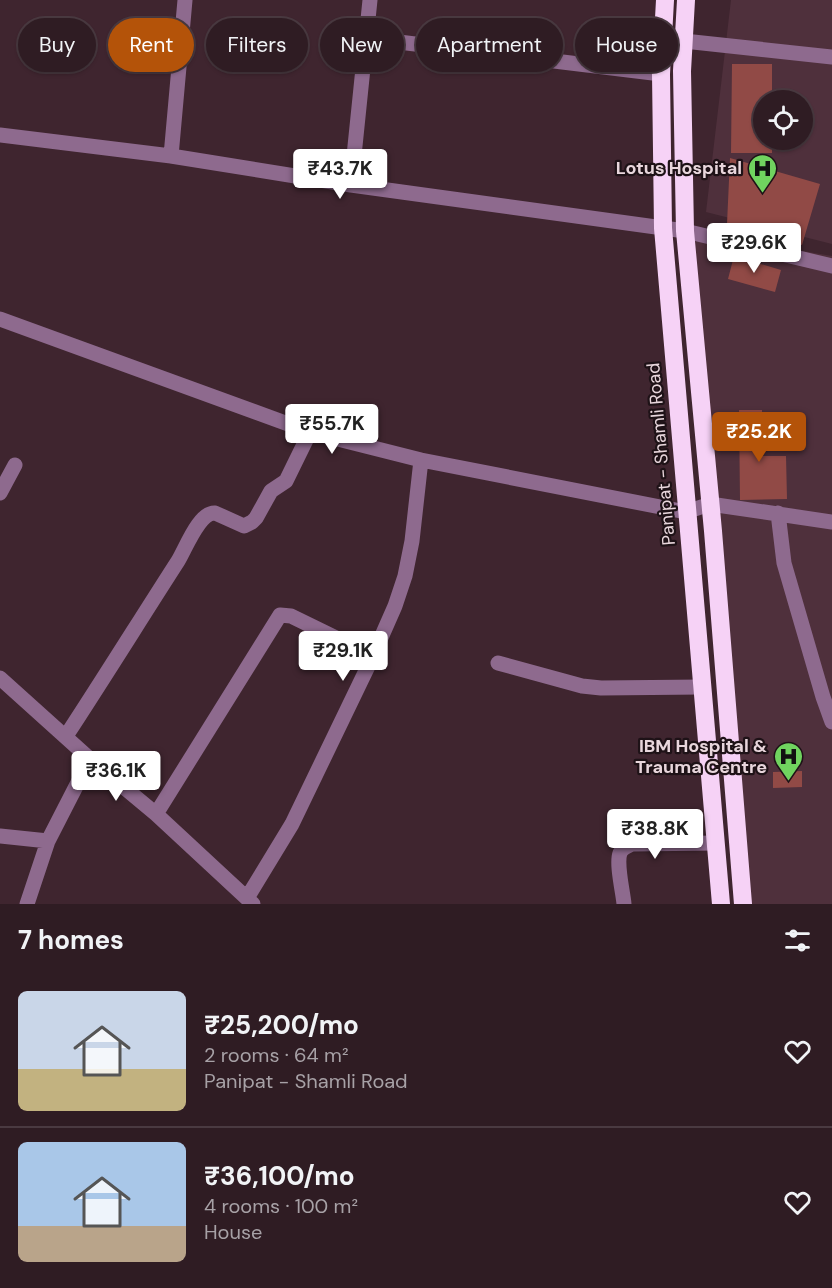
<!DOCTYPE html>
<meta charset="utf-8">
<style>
:root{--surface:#2f1c23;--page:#3b2930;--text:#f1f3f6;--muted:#a7a1a6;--line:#4a3a41;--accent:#b45309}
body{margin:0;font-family:"DM Sans",sans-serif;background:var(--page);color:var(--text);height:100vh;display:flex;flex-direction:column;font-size:22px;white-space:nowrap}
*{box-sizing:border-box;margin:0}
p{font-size:20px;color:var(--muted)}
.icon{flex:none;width:33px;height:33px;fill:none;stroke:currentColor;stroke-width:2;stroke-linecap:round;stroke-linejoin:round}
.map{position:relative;height:904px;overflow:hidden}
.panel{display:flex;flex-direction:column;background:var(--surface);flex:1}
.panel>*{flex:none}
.guide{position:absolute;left:18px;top:18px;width:796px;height:54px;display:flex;gap:12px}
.tools{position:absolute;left:753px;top:90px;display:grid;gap:12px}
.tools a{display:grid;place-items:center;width:60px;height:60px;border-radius:50%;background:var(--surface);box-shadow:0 2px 4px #0004,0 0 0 2px var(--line);font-size:30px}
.price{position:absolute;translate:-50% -51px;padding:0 14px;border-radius:6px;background:#fff;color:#222;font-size:20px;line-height:39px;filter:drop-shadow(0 2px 3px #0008)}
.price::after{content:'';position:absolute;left:50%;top:36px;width:18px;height:14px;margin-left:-9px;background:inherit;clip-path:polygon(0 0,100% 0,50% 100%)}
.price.on{background:var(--accent);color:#fff}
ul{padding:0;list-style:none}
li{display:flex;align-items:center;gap:18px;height:150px;padding:0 18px}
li+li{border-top:2px solid var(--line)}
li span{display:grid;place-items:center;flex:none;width:168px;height:120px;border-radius:9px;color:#555}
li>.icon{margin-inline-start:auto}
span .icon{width:72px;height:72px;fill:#fffc;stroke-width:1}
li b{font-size:26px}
h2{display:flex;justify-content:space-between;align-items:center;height:72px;padding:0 18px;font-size:26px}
.pill{padding:0 21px;border-radius:27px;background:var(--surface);box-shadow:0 2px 4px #0004,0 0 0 2px var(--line);font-size:21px;line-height:54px}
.pill.on{background:var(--accent);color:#fff}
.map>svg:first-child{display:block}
.built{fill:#4f303c;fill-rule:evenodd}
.building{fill:#914a46}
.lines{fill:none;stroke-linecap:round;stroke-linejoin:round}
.minor{stroke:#8e6a8e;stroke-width:15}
.highway{stroke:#f6d2f6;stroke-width:18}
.labels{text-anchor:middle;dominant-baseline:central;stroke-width:4.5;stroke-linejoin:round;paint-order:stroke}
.poi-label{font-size:18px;font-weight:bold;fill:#e8d6dc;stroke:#1e1217;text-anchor:end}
.street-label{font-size:18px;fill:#e8d6dc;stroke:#1e1217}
</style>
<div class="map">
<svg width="832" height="904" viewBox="0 0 832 904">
<rect width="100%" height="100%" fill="#3f252f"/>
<!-- built -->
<path class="built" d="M 731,0 L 832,0 L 832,244 L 706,212 ZM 764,100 L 802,100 L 802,140 L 764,140 Z
M 685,231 L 832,256 L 832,904 L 739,904 Z"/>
<!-- building -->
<path class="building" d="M 732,64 L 772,64 L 772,100 L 764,100 L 764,140 L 772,140 L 772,153 L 731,153 Z
M 730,158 L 820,184 L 802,245 L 727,224 Z
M 734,256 L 781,270 L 775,292 L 728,279 Z
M 739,410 L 762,410 L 762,456 L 786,456 L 787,499 L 740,500 Z
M 802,771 L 802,787 L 773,788 L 773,772 Z"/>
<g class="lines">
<!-- minor -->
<path class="minor" d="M 366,38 L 661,74
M 684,41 L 832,57
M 0,135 L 171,156 L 351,185 L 685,231 L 832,266
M 171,156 L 185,0
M 351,185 L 370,0
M 0,319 L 310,432 L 421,460 L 686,512 L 710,504 L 832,522
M 0,493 L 15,465
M 778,513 L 784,563 L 823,697 L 832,722
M 498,663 L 582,686 L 601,688 L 702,687
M 0,678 L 90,759 L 156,814 L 253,904
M 66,736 C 104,678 140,620 178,561 C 186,548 199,512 215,513 L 244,526 L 252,522 L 256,518 L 271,491 L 286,481 L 310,432
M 156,814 L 280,615 L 291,616 L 373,656
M 0,836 L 48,841
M 247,898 L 292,824 L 373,656 L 395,606 L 405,576 L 412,541 L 421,460
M 27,904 L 48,841 L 90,759
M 624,904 C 623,892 616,864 620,853 C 622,848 628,846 632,844 L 716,843"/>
<!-- highway -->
<path class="highway" d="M 665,0 L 661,74 L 663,228 L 721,904
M 686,0 L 682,71 L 685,231 L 713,531 L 743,904"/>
</g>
<!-- icons -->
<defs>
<symbol id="hospital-pin" viewBox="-11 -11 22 30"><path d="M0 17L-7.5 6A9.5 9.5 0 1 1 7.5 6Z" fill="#70d35f" stroke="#1e1217"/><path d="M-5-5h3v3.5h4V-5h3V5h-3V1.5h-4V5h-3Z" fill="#111"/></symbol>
</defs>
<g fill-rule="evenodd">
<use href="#hospital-pin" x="746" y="152" width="33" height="45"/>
<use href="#hospital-pin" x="772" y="740" width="33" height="45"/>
</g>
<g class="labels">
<!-- poi labels -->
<g class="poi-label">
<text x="742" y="168">Lotus Hospital</text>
<text x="767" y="746">IBM Hospital &amp;<tspan x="767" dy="21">Trauma Centre</tspan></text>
</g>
<!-- street labels -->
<g class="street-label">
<text transform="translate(661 454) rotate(-95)">Panipat - Shamli Road</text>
</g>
</g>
</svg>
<div class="tools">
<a><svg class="icon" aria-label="locate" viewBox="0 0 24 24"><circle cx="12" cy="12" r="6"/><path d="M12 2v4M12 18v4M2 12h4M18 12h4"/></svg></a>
</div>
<b class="price" style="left:340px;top:200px">₹43.7K</b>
<b class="price" style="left:754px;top:274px">₹29.6K</b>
<b class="price" style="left:332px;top:455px">₹55.7K</b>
<b class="price on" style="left:759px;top:463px">₹25.2K</b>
<b class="price" style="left:343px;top:682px">₹29.1K</b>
<b class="price" style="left:116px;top:802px">₹36.1K</b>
<b class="price" style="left:655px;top:860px">₹38.8K</b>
<div class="guide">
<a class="pill">Buy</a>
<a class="pill on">Rent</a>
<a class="pill">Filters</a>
<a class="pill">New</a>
<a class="pill">Apartment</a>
<a class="pill">House</a>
</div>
</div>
<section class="panel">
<h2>7 homes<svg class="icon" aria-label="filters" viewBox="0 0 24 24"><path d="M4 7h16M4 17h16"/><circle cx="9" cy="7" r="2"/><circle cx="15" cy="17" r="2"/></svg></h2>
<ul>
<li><span style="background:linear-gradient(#c9d6e8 65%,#c2b280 0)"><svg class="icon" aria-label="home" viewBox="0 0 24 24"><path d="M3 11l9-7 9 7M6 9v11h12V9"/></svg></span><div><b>₹25,200/mo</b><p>2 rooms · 64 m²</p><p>Panipat - Shamli Road</p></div><svg class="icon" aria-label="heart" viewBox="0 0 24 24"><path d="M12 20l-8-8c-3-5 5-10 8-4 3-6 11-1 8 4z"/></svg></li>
<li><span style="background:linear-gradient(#a9c7e8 70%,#b9a48a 0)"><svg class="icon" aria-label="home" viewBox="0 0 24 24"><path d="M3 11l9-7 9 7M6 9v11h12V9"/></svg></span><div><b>₹36,100/mo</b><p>4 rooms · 100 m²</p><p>House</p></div><svg class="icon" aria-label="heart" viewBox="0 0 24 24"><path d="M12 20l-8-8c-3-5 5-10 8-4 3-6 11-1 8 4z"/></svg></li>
</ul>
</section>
